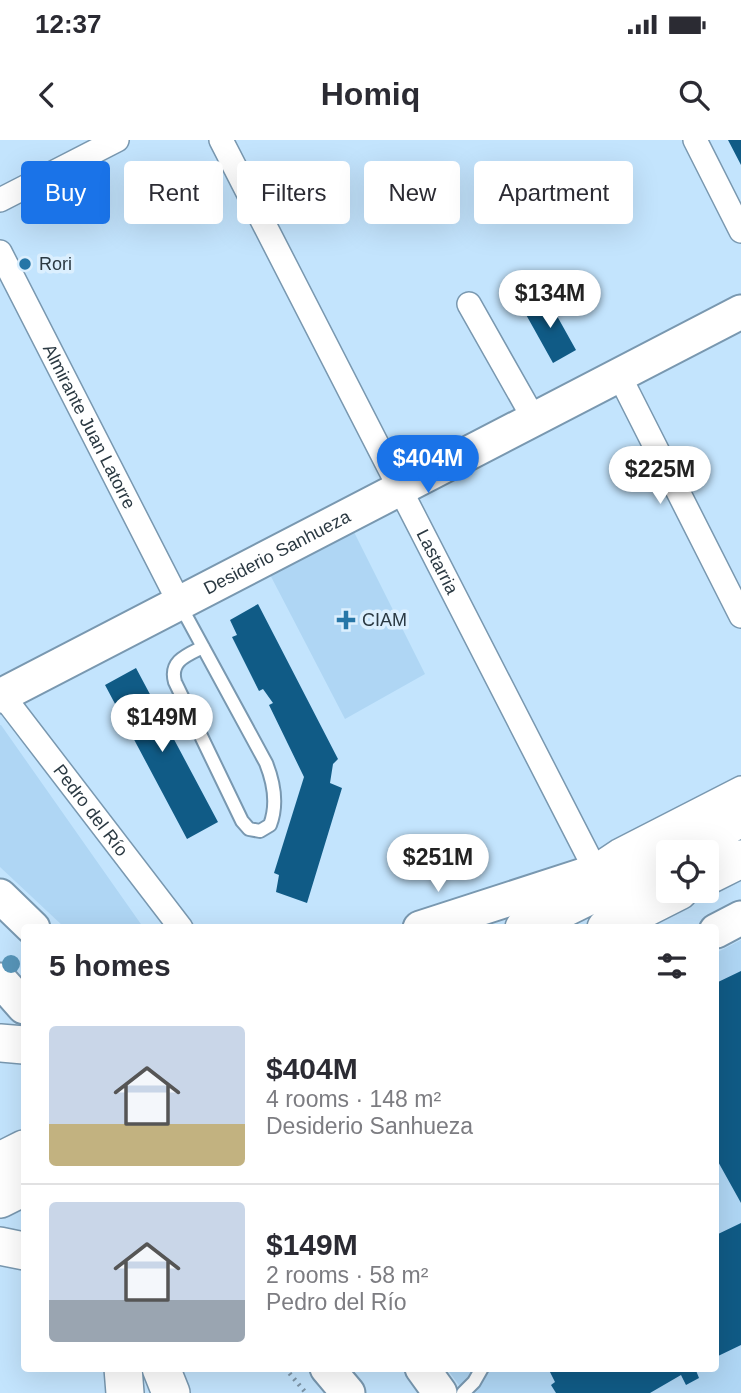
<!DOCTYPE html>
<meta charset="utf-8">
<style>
:root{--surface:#fff;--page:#f7f7f7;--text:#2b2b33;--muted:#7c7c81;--line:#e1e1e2;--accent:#1a73e8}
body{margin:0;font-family:Helvetica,sans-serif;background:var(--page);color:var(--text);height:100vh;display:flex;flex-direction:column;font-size:26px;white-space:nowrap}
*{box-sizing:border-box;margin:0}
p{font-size:23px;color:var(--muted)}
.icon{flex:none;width:38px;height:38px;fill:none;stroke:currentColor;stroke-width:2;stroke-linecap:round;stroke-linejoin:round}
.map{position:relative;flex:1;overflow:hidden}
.sheet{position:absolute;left:21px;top:784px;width:698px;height:448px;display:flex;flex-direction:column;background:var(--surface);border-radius:7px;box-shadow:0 7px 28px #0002}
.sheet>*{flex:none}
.hud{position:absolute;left:21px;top:21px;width:700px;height:63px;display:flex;gap:14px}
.buttons{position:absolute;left:656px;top:700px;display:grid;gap:14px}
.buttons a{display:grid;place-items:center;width:63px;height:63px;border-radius:7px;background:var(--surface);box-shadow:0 7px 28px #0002;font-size:35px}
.price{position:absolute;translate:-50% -60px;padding:0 16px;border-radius:24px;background:#fff;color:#222;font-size:23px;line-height:46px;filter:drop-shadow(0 2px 4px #0008)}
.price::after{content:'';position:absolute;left:50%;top:42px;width:21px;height:16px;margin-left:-10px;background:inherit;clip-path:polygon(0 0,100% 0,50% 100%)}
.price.selected{background:var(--accent);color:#fff}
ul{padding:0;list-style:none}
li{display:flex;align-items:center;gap:21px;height:175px;padding:0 28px}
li+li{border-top:2px solid var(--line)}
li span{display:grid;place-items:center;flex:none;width:196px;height:140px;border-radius:7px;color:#555}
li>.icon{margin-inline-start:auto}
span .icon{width:84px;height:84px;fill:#fffc;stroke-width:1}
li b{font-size:30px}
h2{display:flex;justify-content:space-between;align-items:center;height:84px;padding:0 28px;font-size:30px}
.tag{padding:0 24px;border-radius:7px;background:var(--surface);box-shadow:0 7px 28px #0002;font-size:24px;line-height:63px}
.tag.selected{background:var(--accent);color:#fff}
.status{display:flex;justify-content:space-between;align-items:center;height:49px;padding:0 35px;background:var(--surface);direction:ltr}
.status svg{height:19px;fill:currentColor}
header{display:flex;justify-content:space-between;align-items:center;height:91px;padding:0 28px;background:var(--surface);font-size:32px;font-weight:700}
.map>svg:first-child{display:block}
.built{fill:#afd6f4}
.building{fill:#105b86}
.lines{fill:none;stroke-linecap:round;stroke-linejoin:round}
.lane-casing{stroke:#7998b0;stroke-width:16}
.street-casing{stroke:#7998b0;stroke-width:26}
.secondary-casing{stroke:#7998b0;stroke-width:37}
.primary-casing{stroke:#7998b0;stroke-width:40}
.path{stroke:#7d95a7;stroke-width:4.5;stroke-dasharray:2 5;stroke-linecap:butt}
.lane{stroke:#fff;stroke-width:12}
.street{stroke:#fff;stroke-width:23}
.secondary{stroke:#fff;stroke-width:33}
.primary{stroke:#fff;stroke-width:37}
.tree{fill:#5896ba}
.poi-dot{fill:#2676a7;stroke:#dbeffe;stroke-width:2.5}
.labels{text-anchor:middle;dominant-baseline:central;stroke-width:7;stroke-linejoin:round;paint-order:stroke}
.poi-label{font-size:18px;fill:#2b3942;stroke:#dbeffe;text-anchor:start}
.street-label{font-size:18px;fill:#2b3942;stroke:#dbeffe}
</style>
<div class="status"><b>12:37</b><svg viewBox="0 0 49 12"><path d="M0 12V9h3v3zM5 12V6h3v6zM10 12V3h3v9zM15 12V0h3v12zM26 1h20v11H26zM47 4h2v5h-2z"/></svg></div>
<header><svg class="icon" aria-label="back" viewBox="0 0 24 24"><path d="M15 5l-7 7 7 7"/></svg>Homiq<svg class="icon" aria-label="search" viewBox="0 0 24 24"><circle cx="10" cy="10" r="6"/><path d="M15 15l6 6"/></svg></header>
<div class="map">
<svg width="741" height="1253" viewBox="0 0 741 1253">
<rect width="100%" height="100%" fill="#c3e4fd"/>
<!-- built -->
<path class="built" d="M 350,384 L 425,534 L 345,579 L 265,425 Z
M 0,585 L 1,585 L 143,787 L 64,787 L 0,727 Z
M 741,800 L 741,1253 L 465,1253 L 447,1229 L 716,1228 L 716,813 Z"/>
<!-- building -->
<path class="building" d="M 728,0 L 741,0 L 741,25 Z
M 547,158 L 576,210 L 553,223 L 524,171 Z
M 258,464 L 338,619 L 333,624 L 330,643 L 342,648 L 307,763 L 276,752 L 279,735 L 274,733 L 304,637 L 269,565 L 273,563 L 263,549 L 259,551 L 232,497 L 237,495 L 230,480 Z
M 136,528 L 218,682 L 187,699 L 105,545 Z
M 741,831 L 741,1063 L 716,1018 L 716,843 Z
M 741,1083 L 741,1205 L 716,1217 L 716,1095 Z
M 548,1228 L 695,1228 L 699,1238 L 686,1245 L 681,1235 L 650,1253 L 556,1253 L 551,1245 L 555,1242 Z"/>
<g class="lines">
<defs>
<path id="lane" d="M 179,463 L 266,623 C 274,643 278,664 270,685 L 260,691 L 249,689 L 242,681 L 175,542 C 169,521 187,515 203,507
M 463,1253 L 474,1242 L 482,1228"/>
<g id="street">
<path id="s1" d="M 221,0 L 596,731 L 606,719 L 618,711 L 741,648"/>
<path d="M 695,0 L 741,91"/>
<path d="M 0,60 L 117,0"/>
<path id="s2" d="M 0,112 L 179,462"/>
<path d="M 469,164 L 534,279"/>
<path d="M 619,235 L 741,476"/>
<path id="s3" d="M 0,552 L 181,788"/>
</g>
<g id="secondary">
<path id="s4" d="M 0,556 L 741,172"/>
<path d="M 0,756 L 33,788"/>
<path d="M 420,788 L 596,731"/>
<path d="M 716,791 L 741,778"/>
<path d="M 0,840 L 24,867"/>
<path d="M 327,1228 L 348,1253"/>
<path d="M 422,1228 L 440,1253"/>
</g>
<path id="primary" d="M 690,705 L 741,678
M 641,716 L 713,692
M 707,736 L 741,719
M 524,788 L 668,717
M 606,788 L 679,751
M 0,903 L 24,905
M 0,1021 L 24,1009
M 0,1059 L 24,1047
M 0,1106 L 24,1111
M 123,1228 L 125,1253
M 161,1228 L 171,1253"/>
</defs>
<!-- lane casing -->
<use href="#lane" class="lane-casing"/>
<!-- street casing -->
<use href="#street" class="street-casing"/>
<!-- secondary casing -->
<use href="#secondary" class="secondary-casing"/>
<!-- primary casing -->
<use href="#primary" class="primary-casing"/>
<!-- path -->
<path class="path" d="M 285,1228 L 306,1253"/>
<!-- lane -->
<use href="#lane" class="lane"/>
<!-- street -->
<use href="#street" class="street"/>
<!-- secondary -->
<use href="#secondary" class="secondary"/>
<!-- primary -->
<use href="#primary" class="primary"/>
</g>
<!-- trees -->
<circle class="tree" cx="11" cy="824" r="9"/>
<!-- markers -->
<g class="poi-dot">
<circle cx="25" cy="124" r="7"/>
<path d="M342.5 469.5h7v7h7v7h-7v7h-7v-7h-7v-7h7z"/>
</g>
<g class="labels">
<!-- poi labels -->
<g class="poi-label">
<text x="39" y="124">Rori</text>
<text x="362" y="480">CIAM</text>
</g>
<!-- street labels -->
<g class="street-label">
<text stroke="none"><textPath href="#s2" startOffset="196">Almirante Juan Latorre</textPath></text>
<text stroke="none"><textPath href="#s4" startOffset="312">Desiderio Sanhueza</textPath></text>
<text stroke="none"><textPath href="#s1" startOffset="474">Lastarria</textPath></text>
<text stroke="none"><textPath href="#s3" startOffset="149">Pedro del Río</textPath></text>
</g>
</g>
</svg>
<div class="buttons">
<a><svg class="icon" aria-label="locate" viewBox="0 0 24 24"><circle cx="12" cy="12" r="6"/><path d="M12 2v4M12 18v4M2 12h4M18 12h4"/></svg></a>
</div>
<b class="price" style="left:550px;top:190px">$134M</b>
<b class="price selected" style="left:428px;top:355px">$404M</b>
<b class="price" style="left:660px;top:366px">$225M</b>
<b class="price" style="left:162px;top:614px">$149M</b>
<b class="price" style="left:438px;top:754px">$251M</b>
<div class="hud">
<a class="tag selected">Buy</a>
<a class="tag">Rent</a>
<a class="tag">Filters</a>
<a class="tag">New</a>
<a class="tag">Apartment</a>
</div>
<section class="sheet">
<h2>5 homes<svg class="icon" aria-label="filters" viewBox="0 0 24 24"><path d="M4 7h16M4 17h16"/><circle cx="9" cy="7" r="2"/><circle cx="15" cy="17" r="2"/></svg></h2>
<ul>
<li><span style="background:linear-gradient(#c9d6e8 70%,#c2b280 0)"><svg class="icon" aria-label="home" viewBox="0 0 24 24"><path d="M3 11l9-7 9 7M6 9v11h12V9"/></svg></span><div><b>$404M</b><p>4 rooms · 148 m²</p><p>Desiderio Sanhueza</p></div></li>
<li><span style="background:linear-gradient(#c9d6e8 70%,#9aa5b1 0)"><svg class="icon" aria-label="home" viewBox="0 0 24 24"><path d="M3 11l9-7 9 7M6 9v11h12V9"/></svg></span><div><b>$149M</b><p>2 rooms · 58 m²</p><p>Pedro del Río</p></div></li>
</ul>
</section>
</div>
